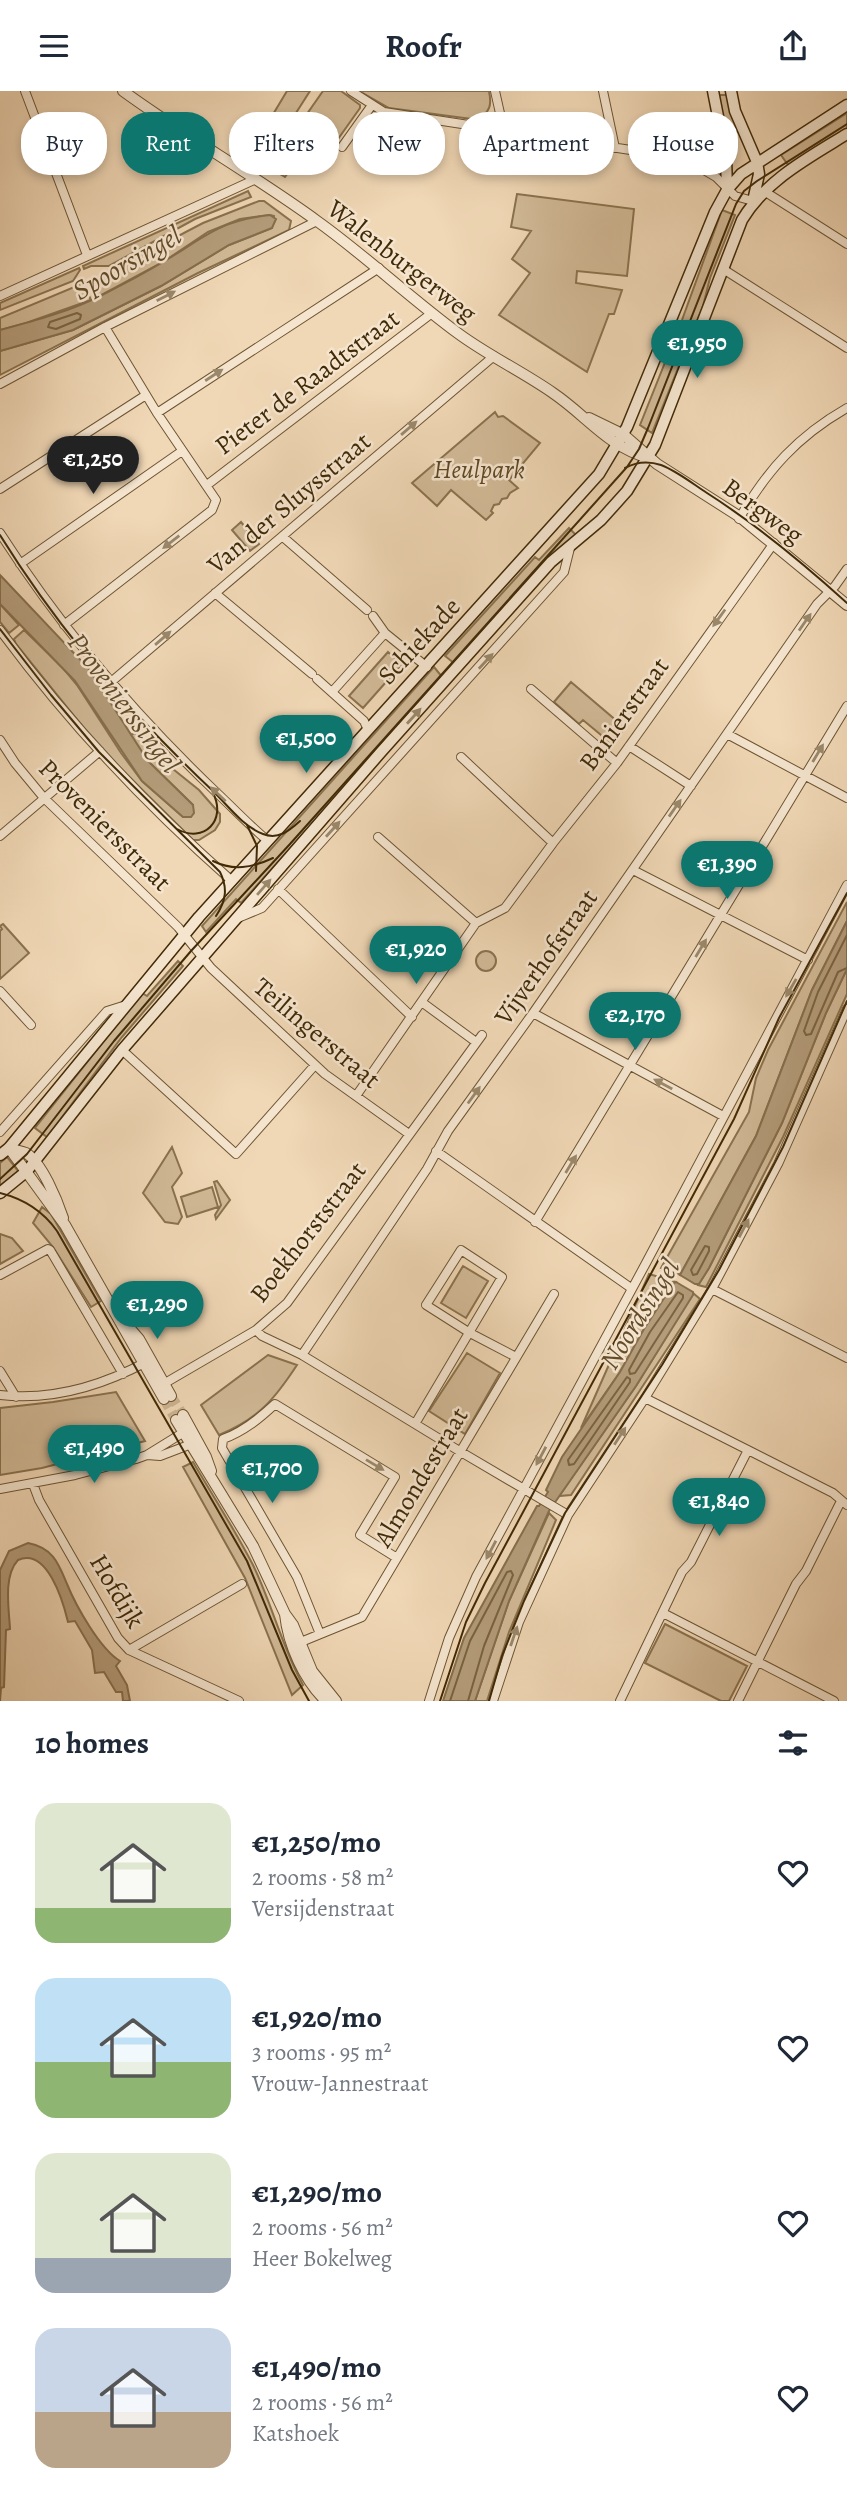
<!DOCTYPE html>
<meta charset="utf-8">
<style>
:root{--surface:#fff;--page:#f2f2f3;--text:#1f2937;--muted:#747a83;--accent:#0f766e}
body{margin:0;font-family:Alegreya,serif;background:var(--page);color:var(--text);height:100vh;display:flex;flex-direction:column;font-size:26px;white-space:nowrap}
*{box-sizing:border-box;margin:0}
p{font-size:23px;color:var(--muted)}
.icon{flex:none;width:38px;height:38px;fill:none;stroke:currentColor;stroke-width:2;stroke-linecap:round;stroke-linejoin:round}
.map{position:relative;height:1610px;overflow:hidden}
.sheet{display:flex;flex-direction:column;background:var(--surface);flex:1}
.sheet>*{flex:none}
.hud{position:absolute;left:21px;top:21px;width:805px;height:63px;display:flex;gap:14px}
.price{position:absolute;translate:-50% -60px;padding:0 16px;border-radius:24px;background:var(--accent);color:#fff;font-size:23px;line-height:46px;filter:drop-shadow(0 2px 4px #0008)}
.price::after{content:'';position:absolute;left:50%;top:42px;width:21px;height:16px;margin-left:-10px;background:inherit;clip-path:polygon(0 0,100% 0,50% 100%)}
.price.on{background:#222;color:#fff}
ul{padding:0;list-style:none}
li{display:flex;align-items:center;gap:21px;height:175px;padding:0 35px}
li span{display:grid;place-items:center;flex:none;width:196px;height:140px;border-radius:21px;color:#555}
li>.icon{margin-inline-start:auto}
span .icon{width:84px;height:84px;fill:#fffc;stroke-width:1}
li b{font-size:30px}
h2{display:flex;justify-content:space-between;align-items:center;height:84px;padding:0 35px;font-size:30px}
.chip{padding:0 24px;border-radius:28px;background:var(--surface);box-shadow:0 4px 10px #0003;font-size:24px;line-height:63px}
.chip.on{background:var(--accent);color:#fff}
header{display:flex;justify-content:space-between;align-items:center;height:91px;padding:0 35px;background:var(--surface);font-size:32px;font-weight:600}
.map>svg:first-child{display:block}
.green{fill:#d2ba97;stroke:#8a724e;stroke-width:2}
.water{fill:#b49c7a;stroke:#866e4c;stroke-width:2}
.lines{fill:none;stroke-linecap:round;stroke-linejoin:round}
.shore{stroke:#7a6340;stroke-width:2}
.tertiary-tunnel{stroke:#cdb492;stroke-width:10;stroke-dasharray:10 5;stroke-linecap:butt}
.minor-casing{stroke:#6d5532;stroke-width:10}
.tertiary-casing{stroke:#6d5532;stroke-width:12}
.secondary-casing{stroke:#412a06;stroke-width:13}
.minor{stroke:#f5e5cf;stroke-width:8}
.tertiary{stroke:#f5e5cf;stroke-width:10}
.secondary{stroke:#f5e5cf;stroke-width:10}
.tram{stroke:#412a06;stroke-width:2}
.oneway{fill:#9b886a}
.labels{text-anchor:middle;dominant-baseline:central;stroke-width:5;stroke-linejoin:round;paint-order:stroke}
.street-label{font-size:26px;fill:#412a06;stroke:#f5e5cf}
.park-label{font-size:26px;font-style:italic;fill:#5e4723;stroke:#f5e5cf}
.water-label{font-size:28px;font-style:italic;fill:#644c29;stroke:#f5e5cf}
</style>
<header><svg class="icon" aria-label="menu" viewBox="0 0 24 24"><path d="M4 6h16M4 12h16M4 18h16"/></svg>Roofr<svg class="icon" aria-label="share" viewBox="0 0 24 24"><path d="M12 15V3M7 8l5-5 5 5M5 13v7h14v-7"/></svg></header>
<div class="map">
<svg width="847" height="1610" viewBox="0 0 847 1610">
<rect width="100%" height="100%" fill="#f0d7b5"/>
<filter id="stains"><feTurbulence type="fractalNoise" baseFrequency=".00286" numOctaves="4"/><feColorMatrix values="0 0 0 0 .2 0 0 0 0 .09 0 0 0 0 .02 0 0 0 .5 -.17"/></filter>
<radialGradient id="worn" r=".72"><stop offset=".6" stop-color="#630" stop-opacity="0"/><stop offset="1" stop-color="#630" stop-opacity=".3"/></radialGradient>
<!-- green -->
<path class="green" d="M 287,0 L 310,0 L 264,72 L 251,63 L 251,60 Z
M 323,0 L 341,0 L 360,14 L 360,17 L 333,55 L 316,43 L 285,86 L 275,80 L 274,72 L 277,73 L 282,66 L 279,63 Z
M 359,0 L 489,0 C 492,15 490,19 479,29 L 389,17 Z
M 721,4 L 727,4 L 738,40 L 734,42 L 732,37 L 729,39 L 730,43 L 726,44 L 718,6 Z
M 847,22 L 847,37 L 788,74 L 781,64 Z
M 248,100 L 251,106 L 195,128 L 109,175 L 91,175 L 84,178 L 83,175 Z
M 517,103 L 634,118 L 627,185 L 577,180 L 576,192 L 622,199 L 614,223 L 609,223 L 587,281 L 499,224 L 530,182 L 512,168 L 531,140 L 511,136 Z
M 259,110 L 264,110 L 291,130 L 289,139 L 198,182 L 0,284 L 0,260 L 73,239 L 161,195 L 229,154 L 272,137 L 274,125 L 270,124 L 240,128 L 208,141 L 163,171 L 94,208 L 93,193 L 98,187 L 203,132 Z
M 722,119 L 735,124 L 710,187 L 703,215 L 652,342 L 640,334 L 682,229 Z
M 79,177 L 80,179 L 73,190 L 0,219 L 0,212 Z
M 79,194 L 85,196 L 91,209 L 26,232 L 0,239 L 0,227 Z
M 495,321 L 498,326 L 503,325 L 540,352 L 509,389 L 518,397 L 510,402 L 507,407 L 502,408 L 499,413 L 494,414 L 491,420 L 493,422 L 486,429 L 451,399 L 437,415 L 412,392 Z
M 241,431 L 259,453 L 250,460 L 232,439 Z
M 569,437 L 576,444 L 455,573 L 445,565 L 535,466 L 539,469 Z
M 0,513 L 19,534 L 9,542 L 0,531 Z
M 24,539 L 63,577 L 77,594 L 121,662 L 142,690 L 183,726 L 192,724 L 193,714 L 148,670 L 130,644 L 135,642 L 168,674 L 199,699 L 220,723 L 220,731 L 215,739 L 199,749 L 193,749 L 99,656 L 16,553 L 14,548 Z
M 388,561 L 402,573 L 363,617 L 349,605 Z
M 434,576 L 443,587 L 241,812 L 236,808 L 206,841 L 202,835 Z
M 571,591 L 625,637 L 612,653 L 583,629 L 579,633 L 554,611 Z
M 847,811 L 847,830 L 812,899 L 756,1045 L 680,1184 L 676,1181 L 675,1182 L 661,1177 L 749,1021 L 756,987 L 768,959 Z
M 3,833 L 29,862 L 0,888 L 0,840 L 2,838 L 0,835 Z
M476 870a10 10 0 1 1 20 0a10 10 0 1 1-20 0Z
M 178,870 L 183,875 L 122,946 L 47,1046 L 35,1037 L 142,902 L 147,905 Z
M 847,878 L 847,903 L 783,1046 L 706,1196 L 698,1194 L 709,1177 L 782,1032 L 826,922 Z
M 172,1056 L 182,1082 L 172,1096 L 182,1126 L 178,1133 L 165,1131 L 143,1102 Z
M 7,1066 L 18,1080 L 0,1095 L 0,1072 Z
M 217,1090 L 230,1109 L 216,1128 L 215,1124 L 221,1114 L 214,1091 Z
M 212,1096 L 218,1116 L 187,1126 L 181,1106 Z
M 42,1116 L 51,1123 L 101,1210 L 91,1216 L 53,1156 L 33,1132 Z
M 0,1143 L 12,1147 L 23,1160 L 0,1173 Z
M 463,1175 L 488,1190 L 466,1227 L 441,1212 Z
M 649,1183 L 676,1191 L 644,1238 L 620,1281 L 581,1337 Z
M 693,1202 L 700,1208 L 571,1404 L 559,1405 L 636,1295 Z
M 467,1262 L 500,1282 L 465,1343 L 429,1320 Z
M 268,1264 L 297,1274 C 274,1309 259,1327 219,1344 L 201,1314 Z
M 116,1301 L 145,1350 L 42,1377 L 0,1384 L 0,1317 L 53,1311 Z
M 193,1371 C 213,1405 235,1439 253,1474 C 272,1513 282,1556 303,1594 L 292,1604 L 245,1487 L 183,1376 Z
M 549,1422 L 556,1429 L 509,1541 L 487,1610 L 475,1610 L 509,1510 Z
M 665,1533 L 747,1575 L 729,1610 L 721,1610 L 645,1572 Z"/>
<!-- water -->
<path class="water" d="M 270,124 L 276,128 L 272,137 L 229,154 L 161,195 L 73,239 L 0,260 L 0,239 C 34,230 71,220 102,204 C 122,194 143,183 163,171 C 205,146 218,130 270,124 Z
M 0,484 L 89,578 L 148,670 L 193,714 L 194,722 L 191,726 L 183,726 L 142,690 L 75,590 L 0,513 Z
M 847,830 L 847,878 L 826,922 L 782,1032 L 709,1177 L 699,1193 L 695,1193 L 680,1184 L 756,1045 L 812,899 Z
M 676,1191 L 693,1201 L 693,1204 L 636,1295 L 549,1420 L 509,1510 L 475,1610 L 443,1610 L 464,1547 L 537,1415 L 539,1415 L 548,1401 L 546,1399 L 562,1366 L 620,1281 L 644,1238 L 674,1192 Z
M 28,1452 C 54,1457 59,1474 67,1493 C 76,1515 100,1558 120,1570 L 116,1575 L 127,1594 L 130,1610 L 123,1610 L 122,1601 L 116,1601 L 104,1581 L 95,1582 L 92,1559 L 75,1530 L 68,1531 C 63,1510 47,1456 18,1469 C 3,1485 9,1518 10,1538 L 6,1539 L 4,1596 L 1,1597 L 0,1610 L 0,1479 L 9,1460 Z"/>
<g class="lines">
<!-- shore -->
<path class="shore" d="M 77,222 L 81,224 L 80,228 L 56,238 L 48,236 L 50,231 Z
M 847,844 L 818,901 L 804,940 L 806,944 L 811,943 L 838,881 L 847,877
M 705,1155 L 709,1156 L 709,1160 L 697,1183 L 693,1184 L 691,1179 Z
M 678,1201 L 683,1204 L 683,1207 L 635,1282 L 630,1283 L 629,1279 L 650,1241 Z
M 627,1286 L 630,1288 L 630,1291 L 574,1373 L 569,1374 L 568,1369 Z
M 450,1610 L 470,1550 L 507,1481 L 511,1480 L 513,1484 L 484,1555 L 468,1610"/>
<!-- tertiary-tunnel -->
<path class="tertiary-tunnel" d="M 171,1305 L 183,1324
M 164,1308 L 176,1329"/>
<defs>
<path id="minor" d="M 25,0 L 87,164
M 351,0 L 384,21 L 663,64 C 684,65 705,65 723,54
M 495,0 L 504,40
M 603,0 L 615,57
M 342,56 L 372,14
M 680,65 L 716,86 L 735,105 L 753,110
M 764,100 L 847,153
M 723,178 L 847,257
M 0,205 L 256,88
M 0,293 L 105,236 L 317,130
M 157,322 L 379,177
M 207,394 L 432,222
M 0,398 L 146,304
M 739,428 C 767,379 798,345 847,317
M 0,442 C 61,537 135,624 217,702 C 234,718 250,735 268,750
M 283,446 L 367,519
M 20,473 L 182,360
M 215,502 L 312,583
M 373,525 L 385,542 L 427,576
M 64,534 L 212,419 L 216,409 L 157,322 L 105,236
M 0,539 C 67,630 147,715 232,790
M 317,588 L 364,630 L 368,639
M 111,591 L 494,265
M 531,598 L 617,672
M 332,601 L 385,542
M 727,643 L 847,707
M 0,649 L 15,672 L 44,707 L 178,836 L 211,877 L 325,983 L 409,1043
M 629,655 L 691,695
M 461,666 L 553,752
M 0,745 L 100,660
M 378,746 L 476,832
M 633,779 L 808,869
M 278,798 L 412,926
M 238,827 L 262,817 L 564,481 L 570,457
M 0,900 L 31,934
M 423,912 L 476,951
M 533,922 L 723,1025
M 122,959 L 236,1063 L 315,974
M 356,1005 L 476,832 L 505,817 L 553,752 L 617,672 L 774,452
M 0,1041 L 107,920 L 126,914
M 436,1060 L 631,1197
M 535,1131 L 847,615
M 0,1184 L 48,1158 L 50,1159 L 123,1283
M 712,1198 L 847,1267
M 256,1239 L 262,1245 L 302,1264 L 461,1361 L 568,1424
M 302,1264 L 427,1078 L 448,1040 L 533,922 L 817,513 L 835,495 L 847,478
M 0,1280 L 16,1306
M 160,1295 L 256,1239 L 287,1212 L 482,944
M 0,1304 C 53,1310 102,1295 148,1270
M 645,1307 L 833,1402 L 847,1414
M 415,1333 L 502,1186 L 461,1159 L 426,1214 L 470,1242 L 516,1266
M 147,1364 L 160,1365 L 194,1352
M 33,1393 L 39,1409 L 118,1547 L 129,1559 L 239,1610
M 0,1398 L 75,1384 L 136,1368 L 147,1364 L 189,1338
M 663,1522 L 834,1610
M 320,1543 L 297,1486 L 222,1357 L 223,1348 C 243,1341 259,1328 275,1313 L 395,1386 L 360,1444 L 397,1467
M 296,1553 L 362,1526 L 554,1203
M 129,1559 L 242,1493
M 429,1610 L 449,1547 L 476,1486 L 646,1172 L 847,794
M 493,1610 L 519,1531 L 568,1424 L 645,1307 L 712,1198 L 778,1073 L 847,918
M 620,1610 L 682,1481 L 691,1471 L 748,1359
M 738,1610 L 796,1493 L 806,1480 L 841,1410"/>
<path id="tertiary" d="M 123,0 C 186,46 254,84 317,130 C 366,165 410,207 459,243 C 489,265 523,281 553,302 C 587,325 608,356 649,367
M 589,327 L 624,344 L 657,373 L 740,426 L 847,514
M 9,1057 L 65,1134 L 164,1308
M 9,1057 C 14,1059 21,1060 26,1062 C 42,1072 57,1109 63,1127
M 126,1233 L 139,1248 L 171,1305
M 183,1324 L 206,1366 L 211,1380
M 176,1329 L 253,1455 L 285,1523 L 293,1534 L 312,1580 L 336,1610
M 285,1523 C 288,1553 304,1589 326,1610"/>
<path id="secondary" d="M 713,0 L 726,66 L 727,99
M 731,0 L 735,20 L 757,71 L 759,83 L 753,110
M 0,1064 L 9,1057 L 199,826 L 599,383 L 627,336 L 715,121 L 727,99 L 741,83 L 847,14
M 0,1102 L 27,1080 L 122,959 L 381,661 L 551,471 L 601,429 L 627,400 L 655,354 L 742,129 C 766,89 808,67 847,43"/>
</defs>
<!-- minor casing -->
<use href="#minor" class="minor-casing"/>
<!-- tertiary casing -->
<use href="#tertiary" class="tertiary-casing"/>
<!-- secondary casing -->
<use href="#secondary" class="secondary-casing"/>
<!-- minor -->
<use href="#minor" class="minor"/>
<!-- tertiary -->
<use href="#tertiary" class="tertiary"/>
<!-- secondary -->
<use href="#secondary" class="secondary"/>
<!-- tram -->
<path class="tram" d="M 625,377 C 636,371 649,370 661,374 C 677,380 693,393 707,402 C 757,434 803,472 847,512
M 0,444 C 59,539 133,625 214,701 C 228,715 244,736 263,743 C 278,749 289,740 300,730
M 0,538 L 51,604 L 99,661 L 220,781 C 228,797 226,810 216,825
M 247,734 L 257,755 L 256,780
M 177,738 C 204,753 227,729 213,702
M 213,770 C 233,780 252,777 273,767
M 0,1088 L 27,1063 L 114,950 L 191,860 L 290,753 L 627,376 L 639,358 L 648,337 L 736,113 L 744,100 L 757,90 L 847,33
M 0,1102 C 24,1108 43,1120 57,1140 L 247,1470 L 292,1579 L 309,1610
M 440,1610 L 466,1531 L 485,1492 L 734,1028 L 779,927 L 847,802
M 489,1610 L 502,1565 L 524,1510 L 565,1422 L 662,1274 L 719,1179 L 783,1056 L 847,910"/>
</g>
<!-- one-way arrows -->
<defs><path id="oneway-solid" d="M-6-.8H1V-3.2L6.5 0L1 3.2V.8H-6Z" transform="scale(1.75)"/></defs>
<g class="oneway">
<use href="#oneway-solid" transform="translate(166 205) rotate(-27)"/>
<use href="#oneway-solid" transform="translate(214 284) rotate(-33)"/>
<use href="#oneway-solid" transform="translate(409 337) rotate(-41)"/>
<use href="#oneway-solid" transform="translate(171 451) rotate(142)"/>
<use href="#oneway-solid" transform="translate(719 527) rotate(126)"/>
<use href="#oneway-solid" transform="translate(805 531) rotate(-55)"/>
<use href="#oneway-solid" transform="translate(163 547) rotate(-41)"/>
<use href="#oneway-solid" transform="translate(486 570) rotate(-47)"/>
<use href="#oneway-solid" transform="translate(414 625) rotate(-48)"/>
<use href="#oneway-solid" transform="translate(818 662) rotate(-59)"/>
<use href="#oneway-solid" transform="translate(218 703) rotate(-137)"/>
<use href="#oneway-solid" transform="translate(675 717) rotate(-55)"/>
<use href="#oneway-solid" transform="translate(333 738) rotate(-48)"/>
<use href="#oneway-solid" transform="translate(264 796) rotate(-49)"/>
<use href="#oneway-solid" transform="translate(701 857) rotate(-59)"/>
<use href="#oneway-solid" transform="translate(791 897) rotate(120)"/>
<use href="#oneway-solid" transform="translate(663 993) rotate(-152)"/>
<use href="#oneway-solid" transform="translate(474 1004) rotate(-54)"/>
<use href="#oneway-solid" transform="translate(571 1073) rotate(-59)"/>
<use href="#oneway-solid" transform="translate(744 1137) rotate(-62)"/>
<use href="#oneway-solid" transform="translate(620 1345) rotate(-57)"/>
<use href="#oneway-solid" transform="translate(541 1365) rotate(118)"/>
<use href="#oneway-solid" transform="translate(375 1374) rotate(31)"/>
<use href="#oneway-solid" transform="translate(491 1459) rotate(118)"/>
<use href="#oneway-solid" transform="translate(514 1545) rotate(-71)"/>
</g>
<g class="labels">
<!-- street labels -->
<g class="street-label">
<text transform="translate(402 170) rotate(38)">Walenburgerweg</text>
<text transform="translate(307 291) rotate(-37)">Pieter de Raadtstraat</text>
<text transform="translate(289 412) rotate(-40)">Van der Sluysstraat</text>
<text transform="translate(763 420) rotate(36)">Bergweg</text>
<text transform="translate(419 550) rotate(-47)">Schiekade</text>
<text transform="translate(624 623) rotate(-54)">Banierstraat</text>
<text transform="translate(105 734) rotate(45)">Proveniersstraat</text>
<text transform="translate(546 866) rotate(-55)">Vijverhofstraat</text>
<text transform="translate(317 942) rotate(40)">Teilingerstraat</text>
<text transform="translate(308 1141) rotate(-52)">Boekhorststraat</text>
<text transform="translate(421 1386) rotate(-59)">Almondestraat</text>
<text transform="translate(117 1500) rotate(59)">Hofdijk</text>
</g>
<!-- park labels -->
<g class="park-label">
<text x="479" y="378">Heulpark</text>
</g>
<!-- water labels -->
<g class="water-label">
<text transform="translate(127 172) rotate(-30)">Spoorsingel</text>
<text transform="translate(124 612) rotate(53)">Provenierssingel</text>
<text transform="translate(640 1223) rotate(-58)">Noordsingel</text>
</g>
</g>
<rect width="100%" height="100%" filter="url(#stains)"/>
<rect width="100%" height="100%" fill="url(#worn)"/>
</svg>
<b class="price" style="left:697px;top:289px">€1,950</b>
<b class="price on" style="left:93px;top:405px">€1,250</b>
<b class="price" style="left:306px;top:684px">€1,500</b>
<b class="price" style="left:727px;top:810px">€1,390</b>
<b class="price" style="left:416px;top:895px">€1,920</b>
<b class="price" style="left:635px;top:961px">€2,170</b>
<b class="price" style="left:157px;top:1250px">€1,290</b>
<b class="price" style="left:94px;top:1394px">€1,490</b>
<b class="price" style="left:272px;top:1414px">€1,700</b>
<b class="price" style="left:719px;top:1447px">€1,840</b>
<div class="hud">
<a class="chip">Buy</a>
<a class="chip on">Rent</a>
<a class="chip">Filters</a>
<a class="chip">New</a>
<a class="chip">Apartment</a>
<a class="chip">House</a>
</div>
</div>
<section class="sheet">
<h2>10 homes<svg class="icon" aria-label="filters" viewBox="0 0 24 24"><path d="M4 7h16M4 17h16"/><circle cx="9" cy="7" r="2"/><circle cx="15" cy="17" r="2"/></svg></h2>
<ul>
<li><span style="background:linear-gradient(#dfe7d0 75%,#8fb573 0)"><svg class="icon" aria-label="home" viewBox="0 0 24 24"><path d="M3 11l9-7 9 7M6 9v11h12V9"/></svg></span><div><b>€1,250/mo</b><p>2 rooms · 58 m²</p><p>Versijdenstraat</p></div><svg class="icon" aria-label="heart" viewBox="0 0 24 24"><path d="M12 20l-8-8c-3-5 5-10 8-4 3-6 11-1 8 4z"/></svg></li>
<li><span style="background:linear-gradient(#bfe0f5 60%,#8fb573 0)"><svg class="icon" aria-label="home" viewBox="0 0 24 24"><path d="M3 11l9-7 9 7M6 9v11h12V9"/></svg></span><div><b>€1,920/mo</b><p>3 rooms · 95 m²</p><p>Vrouw-Jannestraat</p></div><svg class="icon" aria-label="heart" viewBox="0 0 24 24"><path d="M12 20l-8-8c-3-5 5-10 8-4 3-6 11-1 8 4z"/></svg></li>
<li><span style="background:linear-gradient(#dfe7d0 75%,#9aa5b1 0)"><svg class="icon" aria-label="home" viewBox="0 0 24 24"><path d="M3 11l9-7 9 7M6 9v11h12V9"/></svg></span><div><b>€1,290/mo</b><p>2 rooms · 56 m²</p><p>Heer Bokelweg</p></div><svg class="icon" aria-label="heart" viewBox="0 0 24 24"><path d="M12 20l-8-8c-3-5 5-10 8-4 3-6 11-1 8 4z"/></svg></li>
<li><span style="background:linear-gradient(#c9d6e8 60%,#b9a48a 0)"><svg class="icon" aria-label="home" viewBox="0 0 24 24"><path d="M3 11l9-7 9 7M6 9v11h12V9"/></svg></span><div><b>€1,490/mo</b><p>2 rooms · 56 m²</p><p>Katshoek</p></div><svg class="icon" aria-label="heart" viewBox="0 0 24 24"><path d="M12 20l-8-8c-3-5 5-10 8-4 3-6 11-1 8 4z"/></svg></li>
</ul>
</section>
